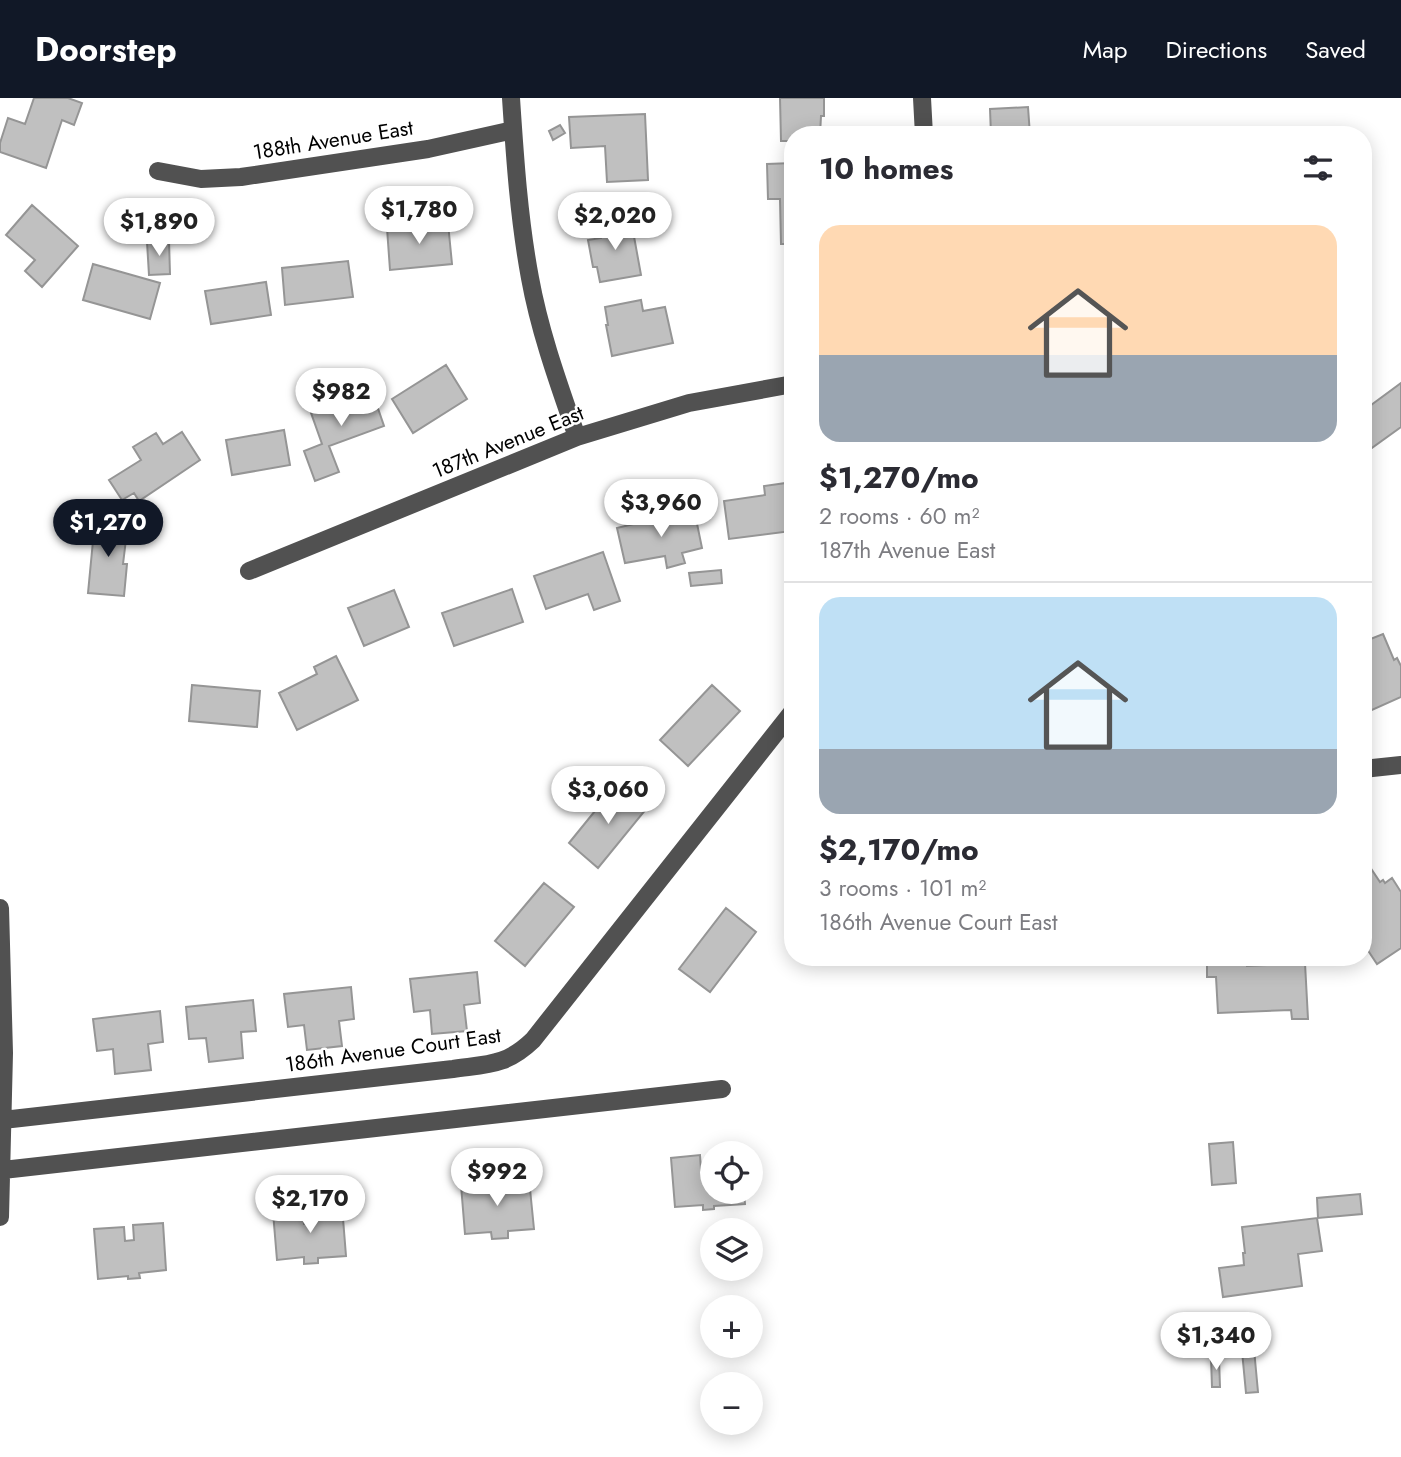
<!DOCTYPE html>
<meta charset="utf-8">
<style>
:root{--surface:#fff;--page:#f2f2f3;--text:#2b2b33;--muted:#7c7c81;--line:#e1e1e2;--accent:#111827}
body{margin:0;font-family:Jost,sans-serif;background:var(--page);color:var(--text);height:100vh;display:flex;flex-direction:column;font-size:26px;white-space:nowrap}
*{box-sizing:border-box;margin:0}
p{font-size:23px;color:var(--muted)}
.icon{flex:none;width:38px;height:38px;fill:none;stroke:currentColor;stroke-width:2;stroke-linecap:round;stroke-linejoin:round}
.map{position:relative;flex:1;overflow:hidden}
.drawer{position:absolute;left:784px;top:28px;width:588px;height:840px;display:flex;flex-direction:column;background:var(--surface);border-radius:28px;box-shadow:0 4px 18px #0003}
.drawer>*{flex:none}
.tools{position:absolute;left:700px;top:1043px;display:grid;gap:14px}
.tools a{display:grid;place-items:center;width:63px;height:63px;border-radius:50%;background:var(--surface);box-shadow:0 4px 18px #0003;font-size:35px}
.price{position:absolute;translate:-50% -60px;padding:0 16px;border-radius:24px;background:#fff;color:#222;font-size:23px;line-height:46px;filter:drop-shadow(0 2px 4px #0008)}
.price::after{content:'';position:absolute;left:50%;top:42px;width:21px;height:16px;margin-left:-10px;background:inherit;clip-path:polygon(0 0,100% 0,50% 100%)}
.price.selected{background:var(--accent);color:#fff}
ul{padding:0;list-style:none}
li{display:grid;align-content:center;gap:14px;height:371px;padding:0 35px}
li+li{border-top:2px solid var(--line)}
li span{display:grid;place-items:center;height:217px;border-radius:21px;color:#555}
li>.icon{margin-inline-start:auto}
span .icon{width:126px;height:126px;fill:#fffc;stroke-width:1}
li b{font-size:30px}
h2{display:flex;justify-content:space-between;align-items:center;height:84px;padding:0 35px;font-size:30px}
header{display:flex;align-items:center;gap:42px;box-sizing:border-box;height:98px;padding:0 35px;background:var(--accent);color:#fff}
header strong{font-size:33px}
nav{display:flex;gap:38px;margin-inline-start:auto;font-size:24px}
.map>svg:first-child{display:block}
.building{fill:#c0c0c0;stroke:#959595;stroke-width:2}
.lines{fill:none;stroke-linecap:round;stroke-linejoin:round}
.minor{stroke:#515151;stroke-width:18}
.labels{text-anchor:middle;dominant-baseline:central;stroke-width:5;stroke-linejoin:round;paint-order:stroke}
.street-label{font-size:21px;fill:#000;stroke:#fff}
</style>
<header>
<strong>Doorstep</strong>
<nav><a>Map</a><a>Directions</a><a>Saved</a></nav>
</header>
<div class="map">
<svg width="1401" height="1359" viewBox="0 0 1401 1359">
<rect width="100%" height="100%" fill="#fff"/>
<!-- building -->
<path class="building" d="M 34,0 L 68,0 L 82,5 L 74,27 L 62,22 L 46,70 L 0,54 L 0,45 L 8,20 L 25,26 Z
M 780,0 L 824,0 L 824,18 L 821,18 L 820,37 L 793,37 L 793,43 L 781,43 Z
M 1028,9 L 1030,37 L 991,37 L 990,11 Z
M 645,16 L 648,82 L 607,84 L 605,48 L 571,50 L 569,19 Z
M 560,27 L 565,35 L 553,42 L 549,33 Z
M 793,65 L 793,146 L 781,146 L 780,101 L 768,101 L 767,66 Z
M 32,107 L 78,148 L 42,189 L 25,173 L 35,162 L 6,137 Z
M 631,122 L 641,177 L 600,184 L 597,169 L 593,169 L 588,142 L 601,140 L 599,127 Z
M 448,125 L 452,166 L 390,172 L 387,130 Z
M 169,143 L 170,176 L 149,177 L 147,144 Z
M 348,163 L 353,199 L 285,207 L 282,170 Z
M 93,166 L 160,185 L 150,221 L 83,202 Z
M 266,184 L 271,217 L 211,226 L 205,193 Z
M 641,202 L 643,213 L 665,209 L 673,245 L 612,258 L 606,227 L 608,227 L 605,209 Z
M 446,267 L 467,301 L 413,335 L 392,301 Z
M 1401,285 L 1401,329 L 1369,352 L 1363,343 L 1363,313 Z
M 371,290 L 384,328 L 329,348 L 339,374 L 315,383 L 304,353 L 322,346 L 310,312 Z
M 284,332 L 290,367 L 232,377 L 226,342 Z
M 182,334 L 200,362 L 139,403 L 134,395 L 122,402 L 109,382 L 141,362 L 133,349 L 156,335 L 163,346 Z
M 786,385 L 792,433 L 729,441 L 724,403 L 765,397 L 764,388 Z
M 694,411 L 702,450 L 682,455 L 685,465 L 667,470 L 665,458 L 625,465 L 617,430 Z
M 95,422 L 128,425 L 123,466 L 127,466 L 124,498 L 88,495 Z
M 603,454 L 620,503 L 594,512 L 588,496 L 546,511 L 534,478 Z
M 721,472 L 722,485 L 691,488 L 689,475 Z
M 512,491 L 523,524 L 454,548 L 442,515 Z
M 394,492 L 409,529 L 364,548 L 348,510 Z
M 1383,536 L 1394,562 L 1397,560 L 1401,568 L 1401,599 L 1363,616 L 1363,544 Z
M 336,558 L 358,602 L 297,632 L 279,595 L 317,576 L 314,569 Z
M 192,587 L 260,593 L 257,629 L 189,623 Z
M 712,587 L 740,613 L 688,668 L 660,642 Z
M 617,686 L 647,710 L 598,770 L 569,745 Z
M 1366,763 L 1380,784 L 1383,782 L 1385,785 L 1392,780 L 1401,794 L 1401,850 L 1377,866 L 1363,845 L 1363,765 Z
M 544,785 L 574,809 L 525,868 L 495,843 Z
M 726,810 L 756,834 L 710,894 L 679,871 Z
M 1207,859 L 1246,859 L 1247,868 L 1305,865 L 1308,921 L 1292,921 L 1291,912 L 1218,915 L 1216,879 L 1207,879 Z
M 477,874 L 480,905 L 464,907 L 467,933 L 432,936 L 430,912 L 414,914 L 410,881 Z
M 351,889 L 354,921 L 339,923 L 342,948 L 307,952 L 304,927 L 288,929 L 284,896 Z
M 253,902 L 256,933 L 241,934 L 243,960 L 209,964 L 206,940 L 189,941 L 186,909 Z
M 160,913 L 163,944 L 148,946 L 151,972 L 115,976 L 113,951 L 97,953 L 93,921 Z
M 1233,1044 L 1236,1085 L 1212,1087 L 1209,1046 Z
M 709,1056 L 712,1056 L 712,1094 L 744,1094 L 745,1106 L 714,1108 L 714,1111 L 703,1112 L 703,1107 L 675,1109 L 671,1060 L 700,1057 L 701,1072 L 710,1072 Z
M 529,1081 L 534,1131 L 508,1133 L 508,1140 L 492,1141 L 491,1134 L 465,1136 L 461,1087 L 492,1084 L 493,1099 L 502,1098 L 501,1084 Z
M 1360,1096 L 1362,1116 L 1318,1120 L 1317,1100 Z
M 342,1108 L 346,1158 L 318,1160 L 318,1165 L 304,1166 L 304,1159 L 277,1162 L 273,1114 L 303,1111 L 304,1126 L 313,1125 L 312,1111 Z
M 1317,1120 L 1322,1153 L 1298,1156 L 1302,1188 L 1223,1199 L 1219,1170 L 1244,1167 L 1243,1155 L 1245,1155 L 1242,1129 Z
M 163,1125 L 166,1172 L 139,1175 L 140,1180 L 128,1181 L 128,1178 L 98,1181 L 94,1131 L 124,1129 L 125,1143 L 134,1142 L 133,1127 Z
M 1254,1251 L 1258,1294 L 1246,1295 L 1242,1253 Z
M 1211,1260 L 1219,1260 L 1220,1289 L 1212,1289 Z"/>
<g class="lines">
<!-- minor -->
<path class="minor" d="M 511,0 C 515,61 519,121 530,180 C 540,235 559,287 577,339
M 922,0 L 924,37
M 158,73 L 201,81 L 241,79 L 428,51 L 513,32
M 249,473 L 577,339 L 689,305 L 793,286
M 1363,671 L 1401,667
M 0,810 L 4,955 L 0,1119
M 3,1022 L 453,971 C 488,966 506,968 533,942 L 793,613
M 3,1072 L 722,991"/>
</g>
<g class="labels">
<!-- street labels -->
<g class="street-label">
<text transform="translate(333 42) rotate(-9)">188th Avenue East</text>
<text transform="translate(508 344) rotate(-22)">187th Avenue East</text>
<text transform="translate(393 952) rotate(-8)">186th Avenue Court East</text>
</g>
</g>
</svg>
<div class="tools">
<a><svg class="icon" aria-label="locate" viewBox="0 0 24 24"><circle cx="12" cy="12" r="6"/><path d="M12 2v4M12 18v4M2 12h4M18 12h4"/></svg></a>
<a><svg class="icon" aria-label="layers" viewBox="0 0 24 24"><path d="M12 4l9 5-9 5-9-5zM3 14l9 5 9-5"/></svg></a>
<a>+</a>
<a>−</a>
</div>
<b class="price" style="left:419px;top:148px">$1,780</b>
<b class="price" style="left:615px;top:154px">$2,020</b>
<b class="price" style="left:159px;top:160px">$1,890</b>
<b class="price" style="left:341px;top:330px">$982</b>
<b class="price" style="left:661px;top:441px">$3,960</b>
<b class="price selected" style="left:108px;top:461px">$1,270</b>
<b class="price" style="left:608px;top:728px">$3,060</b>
<b class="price" style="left:497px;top:1110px">$992</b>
<b class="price" style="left:310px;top:1137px">$2,170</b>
<b class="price" style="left:1216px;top:1274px">$1,340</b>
<section class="drawer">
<h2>10 homes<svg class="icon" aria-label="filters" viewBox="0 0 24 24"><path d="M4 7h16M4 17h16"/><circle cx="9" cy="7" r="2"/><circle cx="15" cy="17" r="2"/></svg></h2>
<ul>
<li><span style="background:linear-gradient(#ffd9b3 60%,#9aa5b1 0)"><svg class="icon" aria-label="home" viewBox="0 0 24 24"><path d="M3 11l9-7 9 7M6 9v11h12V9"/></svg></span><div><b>$1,270/mo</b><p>2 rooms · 60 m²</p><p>187th Avenue East</p></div></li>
<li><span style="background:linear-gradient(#bfe0f5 70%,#9aa5b1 0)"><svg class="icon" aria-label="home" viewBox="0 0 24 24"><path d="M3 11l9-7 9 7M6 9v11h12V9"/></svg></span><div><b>$2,170/mo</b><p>3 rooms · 101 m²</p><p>186th Avenue Court East</p></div></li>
</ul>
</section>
</div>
